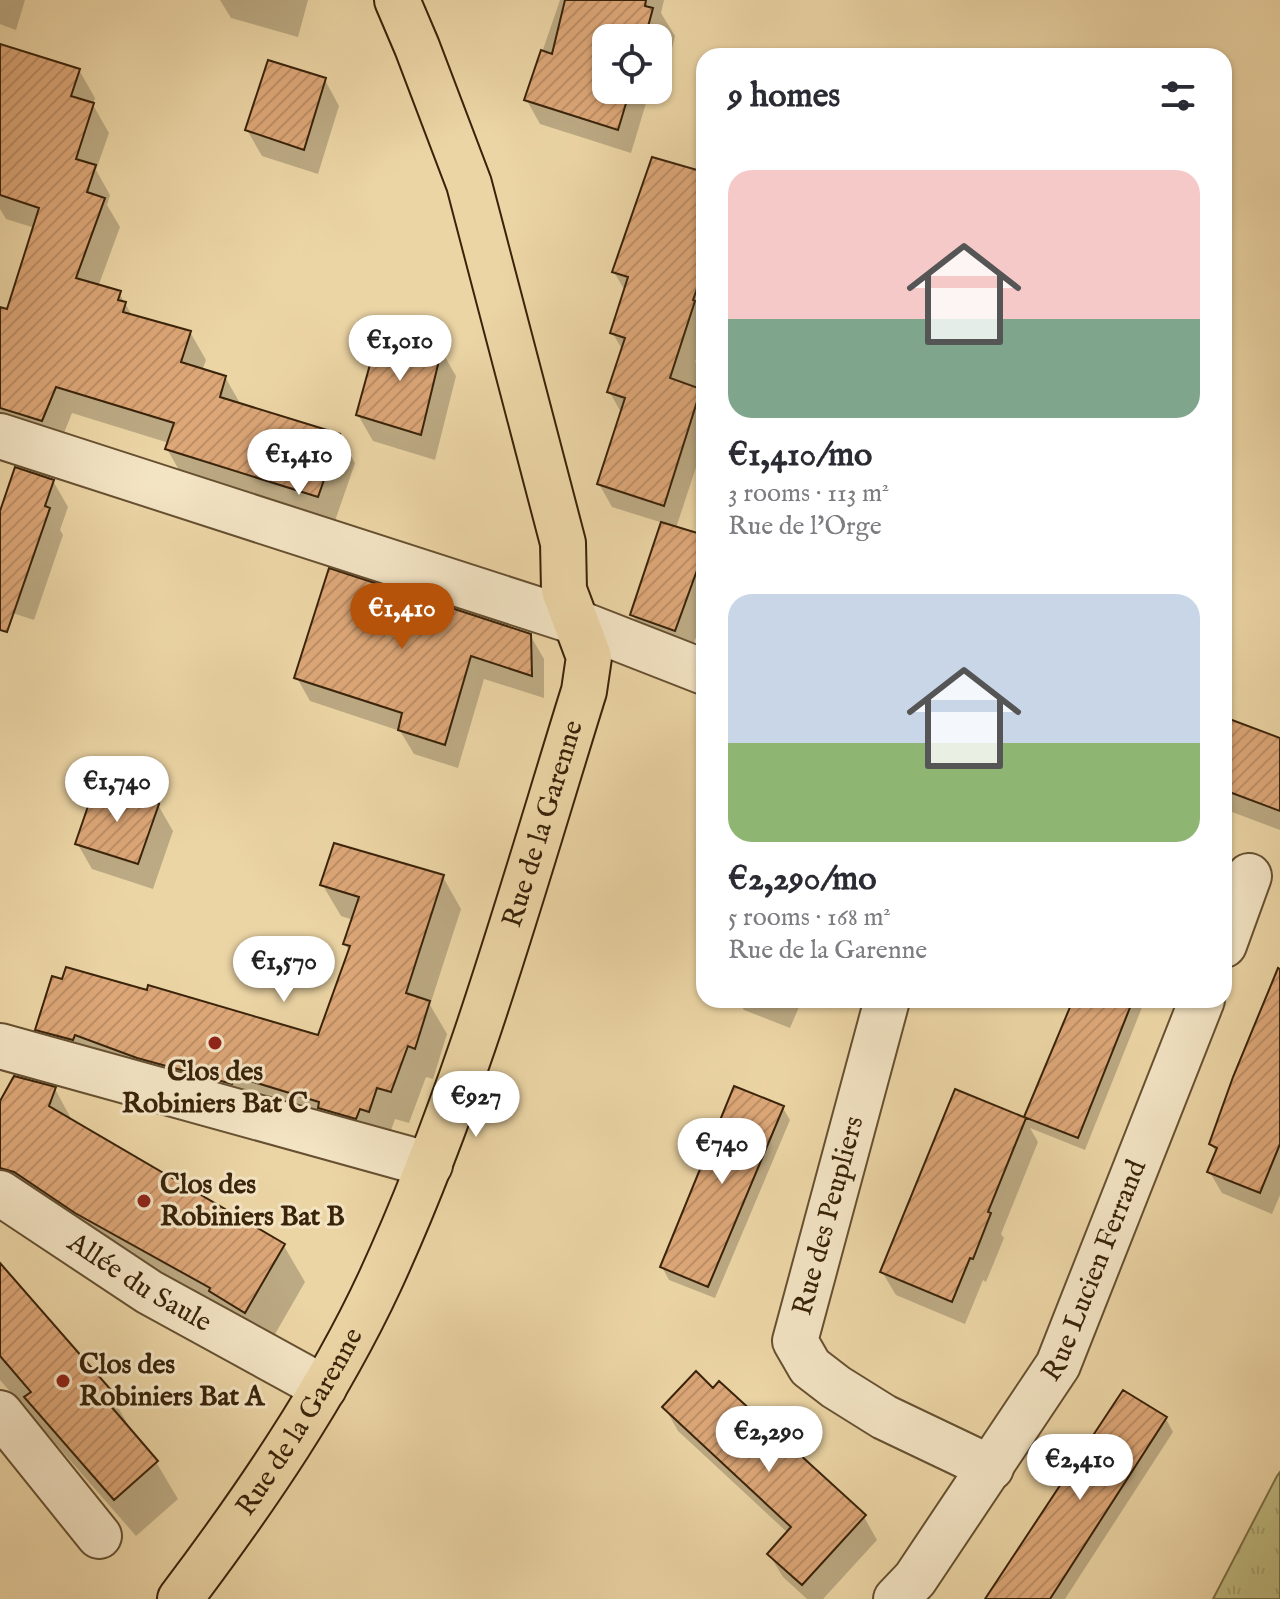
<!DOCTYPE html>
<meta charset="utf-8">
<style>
:root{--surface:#fff;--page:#f2f2f3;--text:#2b2b33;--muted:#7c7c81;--accent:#b45309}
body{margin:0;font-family:"IM FELL English",serif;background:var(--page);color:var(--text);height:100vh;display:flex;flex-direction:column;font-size:30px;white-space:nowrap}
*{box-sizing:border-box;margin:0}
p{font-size:26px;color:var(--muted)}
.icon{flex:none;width:44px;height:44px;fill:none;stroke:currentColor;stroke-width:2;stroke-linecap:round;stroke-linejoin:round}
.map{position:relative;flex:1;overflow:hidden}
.side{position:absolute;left:696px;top:48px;width:536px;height:960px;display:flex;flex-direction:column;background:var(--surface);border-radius:24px;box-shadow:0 2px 6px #0004}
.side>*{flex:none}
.fabs{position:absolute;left:592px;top:24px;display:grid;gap:16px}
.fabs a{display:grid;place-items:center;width:80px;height:80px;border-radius:16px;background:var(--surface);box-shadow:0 2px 6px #0004;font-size:40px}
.price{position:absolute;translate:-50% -68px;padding:0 18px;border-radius:28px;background:#fff;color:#222;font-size:26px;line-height:52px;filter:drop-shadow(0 2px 4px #0008)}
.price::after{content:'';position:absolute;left:50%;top:48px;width:24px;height:18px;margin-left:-12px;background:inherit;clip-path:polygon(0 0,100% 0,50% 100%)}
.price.selected{background:var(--accent);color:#fff}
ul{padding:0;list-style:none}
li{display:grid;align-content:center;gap:16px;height:424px;padding:0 32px}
li span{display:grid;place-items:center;height:248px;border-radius:24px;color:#555}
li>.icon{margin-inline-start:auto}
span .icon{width:144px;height:144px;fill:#fffc;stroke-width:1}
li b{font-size:34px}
h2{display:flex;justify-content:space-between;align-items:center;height:96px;padding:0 32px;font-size:34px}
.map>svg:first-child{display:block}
.grass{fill:url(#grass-tufts);stroke:#7c6f46;stroke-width:2}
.shadow{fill:#0003}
.building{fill:url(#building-hatch);stroke:#39230a;stroke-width:2}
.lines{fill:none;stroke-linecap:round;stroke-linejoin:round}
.minor-casing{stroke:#665031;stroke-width:48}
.major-casing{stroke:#39230a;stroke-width:48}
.minor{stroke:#f3e4c4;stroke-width:44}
.major{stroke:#ecd5a5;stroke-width:44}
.poi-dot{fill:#8f2418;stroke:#f3e4c4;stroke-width:3}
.labels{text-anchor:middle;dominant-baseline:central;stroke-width:6;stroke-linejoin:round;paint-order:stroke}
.street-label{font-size:28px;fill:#39230a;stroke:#f3e4c4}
.poi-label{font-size:28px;font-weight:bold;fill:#39230a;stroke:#f3e4c4;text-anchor:start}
</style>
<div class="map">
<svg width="1280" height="1599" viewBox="0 0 1280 1599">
<defs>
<pattern id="grass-tufts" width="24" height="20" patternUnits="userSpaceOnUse" patternTransform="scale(2)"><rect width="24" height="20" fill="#c0bb81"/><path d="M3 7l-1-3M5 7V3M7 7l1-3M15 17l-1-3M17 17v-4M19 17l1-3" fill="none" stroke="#a6a06e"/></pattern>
<pattern id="building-hatch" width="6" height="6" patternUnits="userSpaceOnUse" patternTransform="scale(2)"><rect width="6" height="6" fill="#dda778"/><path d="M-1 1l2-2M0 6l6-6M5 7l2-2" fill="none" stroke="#be8f66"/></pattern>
</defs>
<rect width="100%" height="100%" fill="#ecd5a5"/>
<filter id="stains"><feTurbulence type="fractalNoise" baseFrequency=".0025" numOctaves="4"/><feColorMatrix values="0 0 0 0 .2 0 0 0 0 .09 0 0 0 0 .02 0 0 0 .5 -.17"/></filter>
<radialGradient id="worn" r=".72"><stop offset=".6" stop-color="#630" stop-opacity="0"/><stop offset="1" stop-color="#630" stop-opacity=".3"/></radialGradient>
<!-- grass -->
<path class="grass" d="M 1280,1472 L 1280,1599 L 1213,1599 L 1277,1476 Z"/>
<!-- shadow -->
<path class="shadow" d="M 0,0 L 25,0 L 16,30 L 0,24 Z
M 220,0 L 308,0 L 298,37 L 231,18 Z
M 560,0 L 664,0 L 661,13 L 675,36 L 664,82 L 658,81 L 658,38 L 606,38 L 606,90 L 650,90 L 631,153 L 540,124 L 526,99 Z
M 0,49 L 79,70 L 95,98 L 93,105 L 109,133 L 96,170 L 110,195 L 107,205 L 120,227 L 98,287 L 119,293 L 133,317 L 190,332 L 206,360 L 202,371 L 225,377 L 241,405 L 339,435 L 355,463 L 334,524 L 183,477 L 167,449 L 169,443 L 72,413 L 58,448 L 0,430 L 0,309 L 8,312 L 35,228 L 6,219 L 0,209 Z
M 325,80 L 339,106 L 318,174 L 262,156 L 247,130 Z
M 704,176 L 704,335 L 695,362 L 704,365 L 704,443 L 676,528 L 704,537 L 704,616 L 689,656 L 647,640 L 632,614 L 663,523 L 612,507 L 599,484 L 622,414 L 609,391 L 623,351 L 612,332 L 625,291 L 614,272 Z
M 441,350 L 456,376 L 435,460 L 373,441 L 358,415 Z
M 53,481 L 68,507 L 60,530 L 63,535 L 34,620 L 0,609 L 0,517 Z
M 530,635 L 544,659 L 544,698 L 484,679 L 458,768 L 414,754 L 400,731 L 310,701 L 297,678 Z
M 1224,719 L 1280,742 L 1280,830 L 1224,809 Z
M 158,805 L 173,831 L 153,889 L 92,869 L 77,843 Z
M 443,877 L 461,909 L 430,1005 L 447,1034 L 433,1079 L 426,1077 L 409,1123 L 395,1119 L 387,1142 L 55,1061 L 37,1029 L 319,1038 L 350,952 L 345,944 L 353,920 L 341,916 L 322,884 Z
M 1280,995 L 1280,1195 L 1272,1214 L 1222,1193 L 1209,1171 L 1217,1154 L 1211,1144 Z
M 738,1000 L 802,1000 L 790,1028 L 744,1010 Z
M 1074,1000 L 1145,1000 L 1085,1150 L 1030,1128 L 1038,1142 L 1001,1234 L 1004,1238 L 986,1282 L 983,1280 L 965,1324 L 896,1295 L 882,1272 L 956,1092 L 1028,1120 L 1026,1116 Z
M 55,1089 L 74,1124 L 284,1246 L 305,1282 L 267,1348 L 0,1193 L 0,1105 Z
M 783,1108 L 790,1120 L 715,1298 L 669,1280 L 662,1267 Z
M 0,1266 L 109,1392 L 130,1428 L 129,1430 L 156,1462 L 178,1499 L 136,1536 L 0,1380 Z
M 1124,1392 L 1166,1419 L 1173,1432 L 1065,1599 L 988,1599 Z
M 665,1408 L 864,1517 L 877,1540 L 823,1599 L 807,1599 L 783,1577 L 769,1554 L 788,1533 L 678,1431 Z"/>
<!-- building -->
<path class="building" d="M 565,0 L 646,0 L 645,6 L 653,8 L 645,38 L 606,38 L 606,90 L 630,90 L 618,130 L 524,100 L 541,50 L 552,54 Z
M 0,44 L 80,69 L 71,96 L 94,103 L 76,159 L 96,165 L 87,192 L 105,198 L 76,278 L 121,291 L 118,300 L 126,302 L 123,312 L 191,331 L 181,362 L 226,376 L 220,397 L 340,434 L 318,497 L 165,449 L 174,423 L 56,387 L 42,421 L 0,408 L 0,307 L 7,309 L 39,208 L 0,195 Z
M 268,60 L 326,78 L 304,150 L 245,130 Z
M 652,157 L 704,172 L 704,269 L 693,300 L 695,301 L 670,378 L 701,389 L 664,506 L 597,484 L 625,398 L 607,392 L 625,338 L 610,333 L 628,277 L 612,272 Z
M 379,332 L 442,348 L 421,435 L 356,415 Z
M 15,467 L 54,480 L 45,506 L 50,508 L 7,632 L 0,630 L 0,511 Z
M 661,522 L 704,535 L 704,551 L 675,631 L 630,615 Z
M 329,568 L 531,634 L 532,676 L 471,656 L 445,745 L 398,730 L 402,713 L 294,678 Z
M 1224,717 L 1280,738 L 1280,811 L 1224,790 Z
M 96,783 L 159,804 L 138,864 L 75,844 Z
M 334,843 L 444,875 L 406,993 L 430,1001 L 415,1049 L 408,1046 L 391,1092 L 377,1088 L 369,1112 L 360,1109 L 356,1119 L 318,1108 L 319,1102 L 234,1076 L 232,1084 L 137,1058 L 75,1035 L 73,1040 L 35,1030 L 52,976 L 62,979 L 66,967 L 147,990 L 148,985 L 318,1035 L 350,946 L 343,944 L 359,897 L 320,885 Z
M 1278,968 L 1280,969 L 1280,1144 L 1260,1193 L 1207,1172 L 1217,1148 L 1209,1144 L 1233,1077 Z
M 1073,1000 L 1133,1000 L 1078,1138 L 1024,1117 Z
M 14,1076 L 56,1087 L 49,1106 L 285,1244 L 245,1313 L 209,1291 L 210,1288 L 75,1213 L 14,1172 L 0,1168 L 0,1101 Z
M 734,1086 L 784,1106 L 708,1287 L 660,1267 Z
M 955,1089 L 1026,1118 L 988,1212 L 991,1213 L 973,1259 L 970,1258 L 952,1302 L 880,1272 Z
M 0,1263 L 111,1390 L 103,1397 L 158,1461 L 114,1500 L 24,1397 L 31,1392 L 0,1356 Z
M 696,1371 L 713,1388 L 719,1381 L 866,1515 L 802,1585 L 767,1554 L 791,1527 L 662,1407 Z
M 1123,1390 L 1167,1417 L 1050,1599 L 985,1599 Z"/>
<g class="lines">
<defs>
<g id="minor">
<path d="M 0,436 L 576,622 L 704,672"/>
<path d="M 1224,945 L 1249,876"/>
<path d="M 887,1000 L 795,1341 L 810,1367 L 836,1387 L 884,1417 L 991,1468"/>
<path d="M 0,1046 L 430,1165"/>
<path id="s1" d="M 0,1193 L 149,1292 L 324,1388"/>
<path d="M 0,1413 L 99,1536"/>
<path id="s2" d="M 896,1599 L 915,1579 L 1058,1365 L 1202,1000"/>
</g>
<g id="major">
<path id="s3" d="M 180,1599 C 254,1501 328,1393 380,1281 C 467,1092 522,890 584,691 L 589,657 L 564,590 L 563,543 L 469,184 L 417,47 L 397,0"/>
</g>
</defs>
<!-- minor casing -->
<use href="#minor" class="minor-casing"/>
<!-- major casing -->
<use href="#major" class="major-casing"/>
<!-- minor -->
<use href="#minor" class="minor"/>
<!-- major -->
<use href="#major" class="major"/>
</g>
<!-- markers -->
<g class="poi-dot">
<circle cx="215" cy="1043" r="8"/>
<circle cx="144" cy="1201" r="8"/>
<circle cx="63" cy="1381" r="8"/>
</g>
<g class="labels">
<!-- street labels -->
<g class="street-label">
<text stroke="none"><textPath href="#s3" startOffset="862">Rue de la Garenne</textPath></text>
<text transform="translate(829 1216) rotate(-75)">Rue des Peupliers</text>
<text stroke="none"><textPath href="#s2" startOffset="386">Rue Lucien Ferrand</textPath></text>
<text stroke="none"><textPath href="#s1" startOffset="166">Allée du Saule</textPath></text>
<text stroke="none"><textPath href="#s3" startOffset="214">Rue de la Garenne</textPath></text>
</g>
<!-- poi labels -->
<g class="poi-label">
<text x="215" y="1072" text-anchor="middle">Clos des<tspan x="215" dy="32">Robiniers Bat C</tspan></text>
<text x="160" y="1185">Clos des<tspan x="160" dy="32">Robiniers Bat B</tspan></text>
<text x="79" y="1365">Clos des<tspan x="79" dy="32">Robiniers Bat A</tspan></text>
</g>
</g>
<rect width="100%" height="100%" filter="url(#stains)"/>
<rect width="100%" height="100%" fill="url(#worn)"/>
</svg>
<div class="fabs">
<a><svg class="icon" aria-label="locate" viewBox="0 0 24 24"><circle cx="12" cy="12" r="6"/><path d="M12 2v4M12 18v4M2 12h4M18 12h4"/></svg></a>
</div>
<b class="price" style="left:400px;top:383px">€1,010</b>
<b class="price" style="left:299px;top:497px">€1,410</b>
<b class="price selected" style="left:402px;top:651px">€1,410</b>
<b class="price" style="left:117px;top:824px">€1,740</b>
<b class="price" style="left:284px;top:1004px">€1,570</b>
<b class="price" style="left:476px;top:1139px">€927</b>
<b class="price" style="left:722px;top:1186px">€740</b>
<b class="price" style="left:769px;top:1474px">€2,290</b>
<b class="price" style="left:1080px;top:1502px">€2,410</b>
<section class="side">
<h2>9 homes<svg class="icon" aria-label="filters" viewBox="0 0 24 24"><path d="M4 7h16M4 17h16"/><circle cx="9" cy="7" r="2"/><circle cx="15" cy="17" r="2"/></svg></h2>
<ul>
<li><span style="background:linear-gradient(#f6c9c9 60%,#7fa58c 0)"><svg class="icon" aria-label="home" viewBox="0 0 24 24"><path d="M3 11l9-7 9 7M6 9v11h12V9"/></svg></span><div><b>€1,410/mo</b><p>3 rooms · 113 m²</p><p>Rue de l'Orge</p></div></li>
<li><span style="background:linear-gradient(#c9d6e8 60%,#8fb573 0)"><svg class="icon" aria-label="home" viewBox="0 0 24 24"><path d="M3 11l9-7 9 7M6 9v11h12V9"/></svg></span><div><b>€2,290/mo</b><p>5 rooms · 168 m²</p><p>Rue de la Garenne</p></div></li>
</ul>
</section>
</div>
